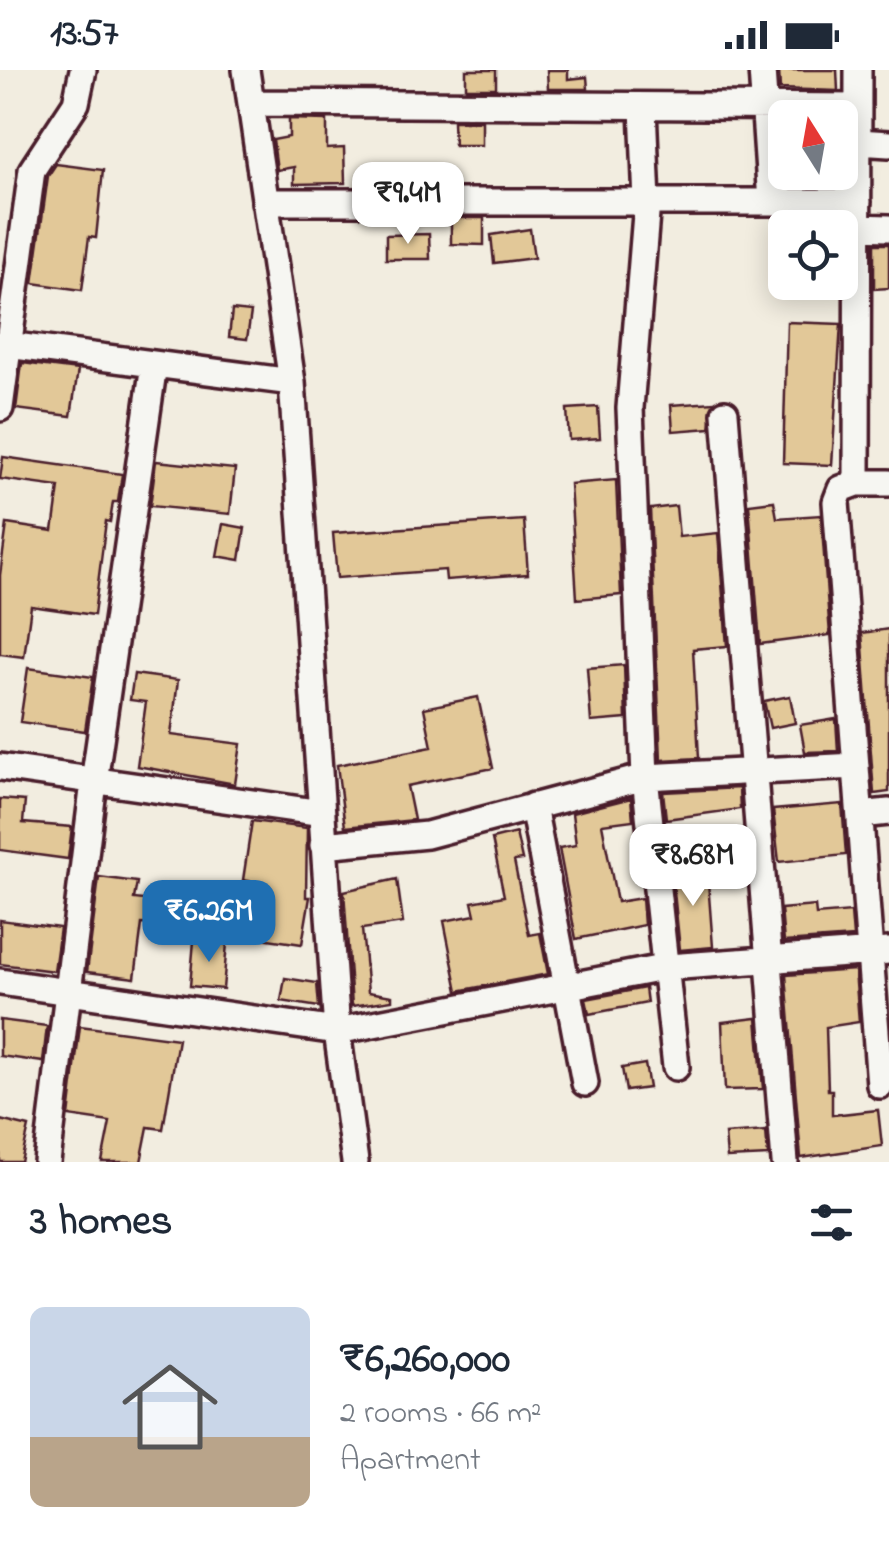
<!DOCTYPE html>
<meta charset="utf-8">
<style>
:root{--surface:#fff;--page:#f2f2f3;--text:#1f2937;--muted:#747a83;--line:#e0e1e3;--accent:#1f6fb2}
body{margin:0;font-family:"Indie Flower",sans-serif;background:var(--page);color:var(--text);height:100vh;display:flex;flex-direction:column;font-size:38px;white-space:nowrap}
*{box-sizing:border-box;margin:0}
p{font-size:32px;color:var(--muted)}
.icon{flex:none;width:55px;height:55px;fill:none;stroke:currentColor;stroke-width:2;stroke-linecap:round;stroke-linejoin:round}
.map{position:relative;height:1092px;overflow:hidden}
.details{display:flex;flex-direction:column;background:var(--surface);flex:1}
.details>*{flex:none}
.needle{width:65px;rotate:349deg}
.buttons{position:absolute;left:768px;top:30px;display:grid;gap:20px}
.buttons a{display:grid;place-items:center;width:90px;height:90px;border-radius:15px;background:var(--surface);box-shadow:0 5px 25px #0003;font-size:50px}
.price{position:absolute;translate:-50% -85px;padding:0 22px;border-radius:20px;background:#fff;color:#222;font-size:32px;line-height:65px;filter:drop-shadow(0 2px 5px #0008)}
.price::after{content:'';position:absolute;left:50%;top:60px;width:30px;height:22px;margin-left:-15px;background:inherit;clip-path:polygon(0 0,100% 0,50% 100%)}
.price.selected{background:var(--accent);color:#fff}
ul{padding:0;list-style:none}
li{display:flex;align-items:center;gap:30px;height:250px;padding:0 30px}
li+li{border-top:2px solid var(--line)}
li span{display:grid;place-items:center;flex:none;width:280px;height:200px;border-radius:15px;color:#555}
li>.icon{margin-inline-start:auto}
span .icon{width:120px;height:120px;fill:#fffc;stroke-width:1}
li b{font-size:42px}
h2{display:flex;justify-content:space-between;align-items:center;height:120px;padding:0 30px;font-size:42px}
.status{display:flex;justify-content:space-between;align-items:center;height:70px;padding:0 50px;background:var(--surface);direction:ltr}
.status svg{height:28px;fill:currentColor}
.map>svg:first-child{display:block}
.building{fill:#e2c898;stroke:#4a1f2b;stroke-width:2.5}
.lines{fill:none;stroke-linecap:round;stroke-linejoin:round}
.minor-casing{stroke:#4a1f2b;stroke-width:32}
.minor{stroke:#f6f6f2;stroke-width:25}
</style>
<div class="status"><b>13:57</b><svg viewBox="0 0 49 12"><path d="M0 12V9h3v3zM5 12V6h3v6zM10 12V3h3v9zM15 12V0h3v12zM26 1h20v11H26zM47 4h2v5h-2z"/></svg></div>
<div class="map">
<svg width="889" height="1092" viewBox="0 0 889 1092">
<rect width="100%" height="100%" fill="#f2ede0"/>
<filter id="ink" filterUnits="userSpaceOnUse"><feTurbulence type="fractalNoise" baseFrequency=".01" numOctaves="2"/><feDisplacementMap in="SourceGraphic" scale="20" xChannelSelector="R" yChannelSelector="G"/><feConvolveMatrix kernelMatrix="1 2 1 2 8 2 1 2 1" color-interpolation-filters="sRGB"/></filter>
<g filter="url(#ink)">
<!-- building -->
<path class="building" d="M 466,0 L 496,0 L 496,18 L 466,18 Z
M 547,0 L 568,0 L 568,9 L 587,7 L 588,19 L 548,19 Z
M 779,0 L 837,0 L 838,21 L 780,19 Z
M 289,49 L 327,50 L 327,79 L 344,78 L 345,113 L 294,114 L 294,97 L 277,100 L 273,70 L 289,67 Z
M 453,51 L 482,51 L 482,75 L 454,75 Z
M 56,94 L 103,100 L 96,168 L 89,167 L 82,220 L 33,213 L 48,106 Z
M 451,148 L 484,148 L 484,175 L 451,174 Z
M 530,159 L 534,188 L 494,193 L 491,165 Z
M 429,164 L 430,189 L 386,189 L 386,165 Z
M 874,174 L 889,174 L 889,218 L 874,219 Z
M 232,240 L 251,242 L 247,269 L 229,267 Z
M 787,252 L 841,254 L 832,395 L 783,393 Z
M 22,293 L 78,300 L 71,346 L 16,339 Z
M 714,332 L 710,358 L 673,361 L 671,335 Z
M 598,337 L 600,368 L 569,370 L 567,339 Z
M 3,387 L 122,404 L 118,432 L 113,432 L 110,452 L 106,451 L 94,545 L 31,536 L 24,587 L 0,584 L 0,505 L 7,454 L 53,461 L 59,417 L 0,409 Z
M 156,391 L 235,399 L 230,444 L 150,436 Z
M 616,410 L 621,525 L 577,529 L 570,414 Z
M 774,431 L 777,448 L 821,445 L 830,565 L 760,574 L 749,434 Z
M 676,436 L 679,467 L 718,463 L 727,576 L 693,579 L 699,688 L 661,690 L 650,439 Z
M 524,450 L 528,504 L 446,510 L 445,500 L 337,508 L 333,463 Z
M 223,454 L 245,458 L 240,490 L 217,486 Z
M 889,559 L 889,722 L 874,724 L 862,563 Z
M 624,595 L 626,649 L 591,652 L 587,598 Z
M 28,598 L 93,607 L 85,661 L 20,652 Z
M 134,604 L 178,610 L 171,665 L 241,674 L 235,714 L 137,696 L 146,632 L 130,630 Z
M 790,626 L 795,653 L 770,658 L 764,631 Z
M 478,627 L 493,698 L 407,716 L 414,750 L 345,757 L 337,695 L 432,677 L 424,638 Z
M 836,649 L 838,681 L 805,682 L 800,655 Z
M 739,718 L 740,739 L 666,749 L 663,722 Z
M 631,728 L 633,750 L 602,754 L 617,832 L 642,828 L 644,855 L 576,869 L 559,778 L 576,775 L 572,743 Z
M 0,729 L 25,731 L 23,753 L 72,757 L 68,789 L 0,780 Z
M 842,734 L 846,785 L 779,792 L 773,740 Z
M 252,751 L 307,758 L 306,827 L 310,827 L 302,874 L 261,868 L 265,841 L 250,839 L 254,812 L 243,810 Z
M 516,763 L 522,790 L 514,791 L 529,865 L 540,863 L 548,904 L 458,921 L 444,851 L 475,845 L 472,832 L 504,826 L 492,769 Z
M 707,799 L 713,877 L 680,880 L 672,802 Z
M 99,807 L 137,812 L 134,829 L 181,834 L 179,856 L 142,854 L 135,908 L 87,902 Z
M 397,809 L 403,853 L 362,859 L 368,922 L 392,926 L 392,930 L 352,936 L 344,821 Z
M 815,836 L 816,845 L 851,842 L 853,867 L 784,872 L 781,839 Z
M 0,850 L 60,858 L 54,901 L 0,894 Z
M 194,871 L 227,873 L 223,919 L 190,916 Z
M 855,900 L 859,952 L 826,957 L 828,1020 L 832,1020 L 832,1045 L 878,1040 L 882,1076 L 801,1088 L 786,905 Z
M 285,908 L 317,913 L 319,937 L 281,931 Z
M 645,918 L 647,933 L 589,944 L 586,929 Z
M 757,948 L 763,1019 L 725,1020 L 722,952 Z
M 0,950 L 47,956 L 43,992 L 0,986 Z
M 80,956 L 178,969 L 163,1059 L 148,1057 L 141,1092 L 102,1092 L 110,1052 L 69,1046 Z
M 645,994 L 649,1018 L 626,1021 L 622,998 Z
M 0,1050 L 29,1057 L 21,1092 L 0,1092 Z
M 766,1061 L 768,1086 L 727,1088 L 725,1064 Z"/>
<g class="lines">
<defs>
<path id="minor" d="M 246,0 L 292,312 L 337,961 L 355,1092
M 762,0 L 771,132
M 253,33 L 858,37
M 643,38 L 647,132 L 630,338 L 645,707 L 676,997
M 858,72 L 889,74
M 265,132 L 858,132
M 857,157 L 889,158
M 0,274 L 292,312
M 0,338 L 32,100 L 76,33 L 83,0
M 725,343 L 785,1092
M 857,413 L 858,0
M 0,697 L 322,743
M 533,736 L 585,1013
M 860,745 L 889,742
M 323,775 L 427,765 L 645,707 L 856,696
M 0,912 L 337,961 L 668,897 L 889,881
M 880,1015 L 836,432 L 841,419 L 857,413 L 889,413
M 47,1092 L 94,712 L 154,294"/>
</defs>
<!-- minor casing -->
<use href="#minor" class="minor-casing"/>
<!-- minor -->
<use href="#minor" class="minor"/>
</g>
</g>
</svg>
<div class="buttons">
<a><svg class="needle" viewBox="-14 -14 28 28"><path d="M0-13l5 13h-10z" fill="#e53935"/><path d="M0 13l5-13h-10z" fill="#747a83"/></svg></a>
<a><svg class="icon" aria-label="locate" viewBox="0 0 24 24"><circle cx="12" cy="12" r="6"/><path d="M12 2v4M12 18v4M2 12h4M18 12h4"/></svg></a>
</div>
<b class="price" style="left:408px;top:177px">₹9.4M</b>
<b class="price" style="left:693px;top:839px">₹8.68M</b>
<b class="price selected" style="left:209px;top:895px">₹6.26M</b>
</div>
<section class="details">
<h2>3 homes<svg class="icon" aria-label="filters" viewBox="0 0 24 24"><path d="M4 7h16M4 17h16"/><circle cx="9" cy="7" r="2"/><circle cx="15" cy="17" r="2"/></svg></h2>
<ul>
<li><span style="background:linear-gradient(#c9d6e8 65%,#b9a48a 0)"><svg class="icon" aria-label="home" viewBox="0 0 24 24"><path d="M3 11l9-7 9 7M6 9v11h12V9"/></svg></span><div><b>₹6,260,000</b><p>2 rooms · 66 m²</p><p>Apartment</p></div></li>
</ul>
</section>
